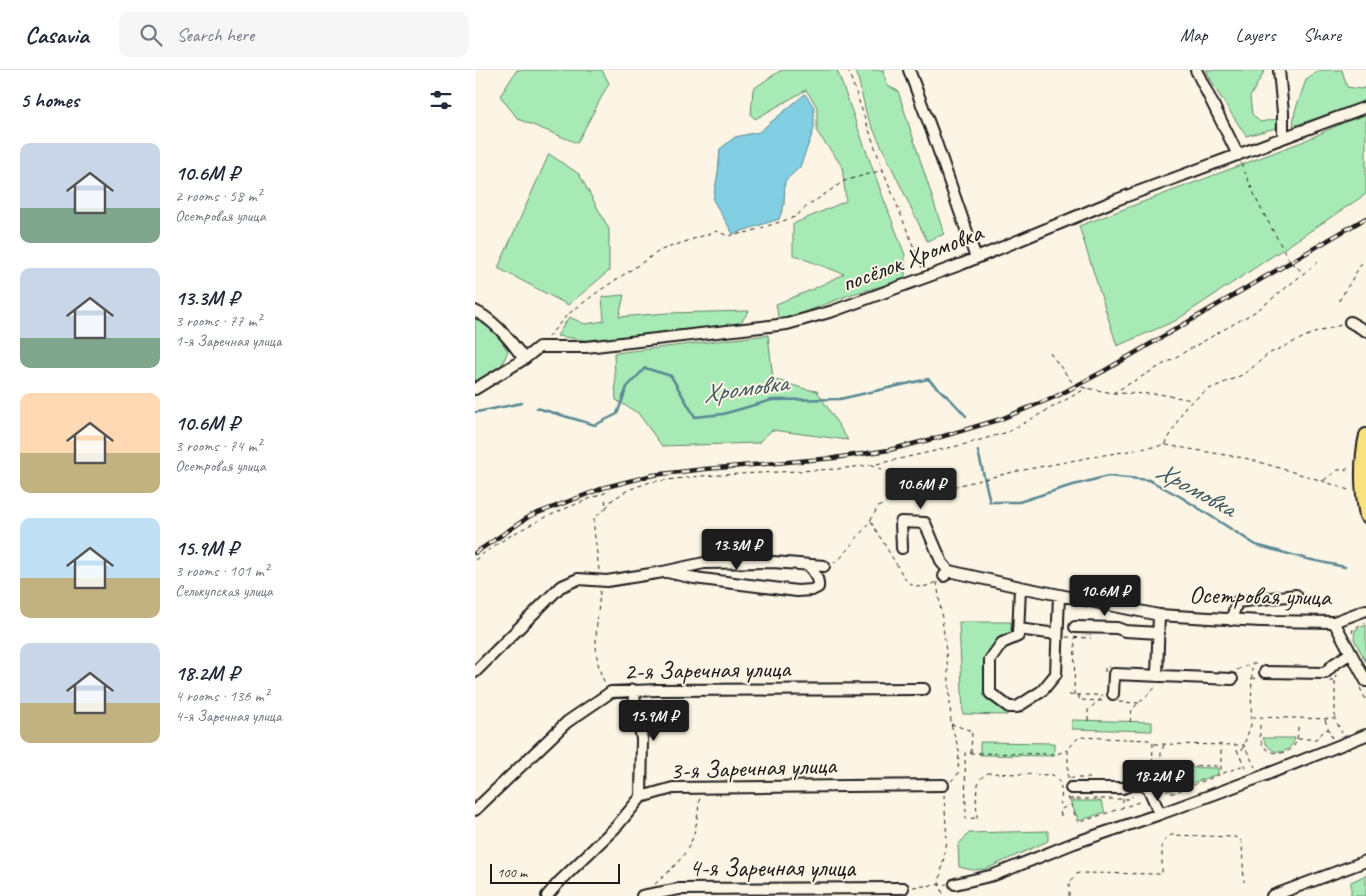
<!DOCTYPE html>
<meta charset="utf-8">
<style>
:root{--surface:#fff;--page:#f6f6f7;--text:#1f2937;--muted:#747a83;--line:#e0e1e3;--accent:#1c1c1c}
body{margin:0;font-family:Caveat,sans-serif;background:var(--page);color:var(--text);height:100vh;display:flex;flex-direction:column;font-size:19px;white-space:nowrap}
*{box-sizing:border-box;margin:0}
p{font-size:16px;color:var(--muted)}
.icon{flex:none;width:28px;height:28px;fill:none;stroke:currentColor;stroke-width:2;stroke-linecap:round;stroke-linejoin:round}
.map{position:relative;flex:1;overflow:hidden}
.drawer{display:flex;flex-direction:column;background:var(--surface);width:475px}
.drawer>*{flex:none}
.scale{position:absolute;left:15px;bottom:12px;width:130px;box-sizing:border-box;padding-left:5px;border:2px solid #1c1c1c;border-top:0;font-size:14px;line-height:18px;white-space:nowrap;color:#1c1c1c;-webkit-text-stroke:4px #fcf5e5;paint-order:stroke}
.price{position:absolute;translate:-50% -42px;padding:0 11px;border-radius:5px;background:var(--accent);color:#fff;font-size:16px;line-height:32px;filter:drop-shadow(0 1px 2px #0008)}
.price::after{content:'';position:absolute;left:50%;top:30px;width:15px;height:11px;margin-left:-8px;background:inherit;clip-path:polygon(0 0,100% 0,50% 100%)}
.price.selected{background:#222;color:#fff}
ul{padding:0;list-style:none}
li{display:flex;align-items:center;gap:15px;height:125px;padding:0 20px}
li span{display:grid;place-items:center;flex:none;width:140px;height:100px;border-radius:10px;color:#555}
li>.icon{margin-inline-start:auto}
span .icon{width:60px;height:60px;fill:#fffc;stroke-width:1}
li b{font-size:21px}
h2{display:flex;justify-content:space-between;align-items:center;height:60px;padding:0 20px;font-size:21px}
header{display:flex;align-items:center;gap:30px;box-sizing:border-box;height:70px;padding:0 25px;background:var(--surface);border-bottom:1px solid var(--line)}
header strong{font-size:24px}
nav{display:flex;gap:28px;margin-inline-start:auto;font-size:18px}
.search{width:350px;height:45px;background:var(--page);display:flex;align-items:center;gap:12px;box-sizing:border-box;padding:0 18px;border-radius:10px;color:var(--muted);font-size:19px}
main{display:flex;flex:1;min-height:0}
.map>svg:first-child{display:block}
.green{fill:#a8eab5;stroke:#628368}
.water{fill:#82cee2;stroke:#598793}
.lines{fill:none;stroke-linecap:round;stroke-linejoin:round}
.stream{stroke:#598793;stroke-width:2.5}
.minor-casing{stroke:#1c1c1c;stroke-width:14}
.major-casing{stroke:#1c1c1c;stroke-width:16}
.path{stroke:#1c1c1c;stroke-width:1;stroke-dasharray:4 4;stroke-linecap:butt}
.minor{stroke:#fcf5e5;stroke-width:10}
.major{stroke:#fae180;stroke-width:12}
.rail-casing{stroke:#1c1c1c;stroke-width:4.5}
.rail{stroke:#fcf5e5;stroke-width:2.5;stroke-dasharray:8;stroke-linecap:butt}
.labels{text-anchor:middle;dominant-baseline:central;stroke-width:4;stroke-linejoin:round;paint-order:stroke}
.street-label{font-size:25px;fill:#1c1c1c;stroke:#fcf5e5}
.water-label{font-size:26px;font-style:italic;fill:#405a61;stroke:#fcf5e5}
</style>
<header>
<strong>Casavia</strong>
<div class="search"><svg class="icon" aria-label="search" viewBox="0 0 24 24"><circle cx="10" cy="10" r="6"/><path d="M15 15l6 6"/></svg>Search here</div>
<nav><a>Map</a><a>Layers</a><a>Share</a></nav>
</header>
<main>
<section class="drawer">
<h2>5 homes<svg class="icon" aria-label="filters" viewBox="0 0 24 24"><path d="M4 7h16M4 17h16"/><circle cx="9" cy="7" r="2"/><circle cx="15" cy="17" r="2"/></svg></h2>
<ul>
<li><span style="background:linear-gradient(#c9d6e8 65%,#7fa58c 0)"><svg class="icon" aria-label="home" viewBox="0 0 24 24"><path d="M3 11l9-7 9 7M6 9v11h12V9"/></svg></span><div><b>10.6M ₽</b><p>2 rooms · 58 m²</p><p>Осетровая улица</p></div></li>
<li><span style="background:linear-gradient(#c9d6e8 70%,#7fa58c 0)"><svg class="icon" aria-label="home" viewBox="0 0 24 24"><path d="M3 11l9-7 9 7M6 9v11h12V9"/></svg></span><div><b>13.3M ₽</b><p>3 rooms · 77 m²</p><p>1-я Заречная улица</p></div></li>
<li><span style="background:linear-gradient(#ffd9b3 60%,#c2b280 0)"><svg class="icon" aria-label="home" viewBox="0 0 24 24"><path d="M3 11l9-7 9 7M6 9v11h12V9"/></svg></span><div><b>10.6M ₽</b><p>3 rooms · 74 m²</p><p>Осетровая улица</p></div></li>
<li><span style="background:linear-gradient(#bfe0f5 60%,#c2b280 0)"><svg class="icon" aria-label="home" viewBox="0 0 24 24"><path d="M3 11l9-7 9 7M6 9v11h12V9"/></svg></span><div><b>15.9M ₽</b><p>3 rooms · 101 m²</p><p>Селькупская улица</p></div></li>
<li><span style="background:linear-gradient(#c9d6e8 60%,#c2b280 0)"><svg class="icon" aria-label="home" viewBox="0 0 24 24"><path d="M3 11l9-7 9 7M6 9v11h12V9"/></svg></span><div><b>18.2M ₽</b><p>4 rooms · 136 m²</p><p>4-я Заречная улица</p></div></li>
</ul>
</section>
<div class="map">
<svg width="891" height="826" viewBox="0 0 891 826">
<rect width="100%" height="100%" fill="#fcf5e5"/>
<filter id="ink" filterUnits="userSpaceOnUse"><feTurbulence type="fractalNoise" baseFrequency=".02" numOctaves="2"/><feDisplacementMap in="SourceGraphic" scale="10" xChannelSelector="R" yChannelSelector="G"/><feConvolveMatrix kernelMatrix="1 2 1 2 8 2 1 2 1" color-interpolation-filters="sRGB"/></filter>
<g filter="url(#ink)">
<!-- green -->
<path class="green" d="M 42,0 L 127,0 L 134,13 L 102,73 L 43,49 L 25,26 Z
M 308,0 L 362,0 L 405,119 L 430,185 L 430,210 L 377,224 L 304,252 L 301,234 L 336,220 L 369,204 L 318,185 L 318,154 L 371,131 L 367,96 L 342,62 L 342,37 L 331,20 L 280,49 L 276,45 L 278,19 L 303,2 Z
M 381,0 L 411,0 L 408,2 L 413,16 L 423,21 L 469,164 L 452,171 L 392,46 Z
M 731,0 L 790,0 L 775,27 L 777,44 L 785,52 L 802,49 L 801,58 L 771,66 L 741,20 Z
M 845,0 L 867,0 L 872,17 L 886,19 L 891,17 L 891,31 L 818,56 L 820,41 L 831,10 Z
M 891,45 L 891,124 L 700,251 L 642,276 L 604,156 L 827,72 L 870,52 Z
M 74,84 L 104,104 L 134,159 L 134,201 L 93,235 L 23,198 Z
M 149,225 L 144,247 L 192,243 L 274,241 L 262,258 L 116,271 L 82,266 L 94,247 L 110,254 L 129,251 L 127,227 Z
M 0,247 L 19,261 L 33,281 L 26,297 L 0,312 Z
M 293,265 L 298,309 L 330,319 L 342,321 L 373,370 L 297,360 L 283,373 L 187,376 L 163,343 L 141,330 L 139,283 Z
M 484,552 L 536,552 L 536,566 L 524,571 L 512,622 L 532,639 L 532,645 L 488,644 Z
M 891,555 L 891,592 L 879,569 L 880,560 Z
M 597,650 L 677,652 L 677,661 L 597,659 Z
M 788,668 L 820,668 C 814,687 795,686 788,668 Z
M 505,672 L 579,673 L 579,686 L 505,685 Z
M 688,697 L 743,698 L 743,704 L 694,721 L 690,710 Z
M 595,731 L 626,731 L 630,742 L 604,751 Z
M 573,761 L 573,771 L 511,799 L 497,800 L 484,797 L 483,775 L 494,763 Z
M 891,805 L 891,826 L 876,826 L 876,812 Z"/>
<!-- water -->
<path class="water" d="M 330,24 L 339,37 L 339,59 L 325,97 L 310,111 L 309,135 L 304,149 L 258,164 L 238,130 L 243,102 L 245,79 L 260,67 L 284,62 Z"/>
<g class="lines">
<!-- stream -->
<path class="stream" d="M 62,338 L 120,355 L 142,344 L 152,317 L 170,298 L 196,306 L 220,347 L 248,344 L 297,330 L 365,329 L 453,309 L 477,331 L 491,346
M 0,342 L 2,342 L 47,333
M 503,381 L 515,432 L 544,432 L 591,417 L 633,406 L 674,410 L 706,427 L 781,475 L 832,489 L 870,497"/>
<defs>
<path id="minor" d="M 434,0 L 458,64 L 501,188
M 721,0 L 763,85
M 804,0 L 808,43 L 808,67
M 0,241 C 19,250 37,272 49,289
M 875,252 L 891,261
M 0,319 L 49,289 L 64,277 L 111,277 L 312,254 L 358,241 L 487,194 L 641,130 L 891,37
M 427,478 L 426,452 L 450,453 L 467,493 L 474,501
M 192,502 L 219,508 L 322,521 L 337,520 L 343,517 C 344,508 339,501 333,495
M 469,506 L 474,501 L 545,517 L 684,545 L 785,551 L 859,552 L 891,540
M 545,517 L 543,566 L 527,573 L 515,590 L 515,623 L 534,637 L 542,637 L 567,621 L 581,604 L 584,525
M 756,550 L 762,532 L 821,525
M 859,552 L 891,611
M 600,557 L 642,558 L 650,561 L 684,563
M 543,559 L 582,564
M 0,602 L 85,517 L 103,509 L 132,511 L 188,502 L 229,493 L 298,492 L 349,496
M 790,602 L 850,603 L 859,594 L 876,583
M 682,606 L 684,545
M 158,620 L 167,669 L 166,727
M 638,624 L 639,604 L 757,609
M 596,718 L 648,718 L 655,715 L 672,715 L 685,744
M 0,740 L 92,652 L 136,622 L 182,620 L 449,619
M 480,814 L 519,805 L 599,773 L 685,744 L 780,709 L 891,665
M 72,826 L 84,812 L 141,757 L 166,727 L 198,718 L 468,715
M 167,826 L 204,819 L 428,818
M 797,826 L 891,791"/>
<path id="major" d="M 891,365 C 885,392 886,419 891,446"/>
</defs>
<!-- minor casing -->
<use href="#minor" class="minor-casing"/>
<!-- major casing -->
<use href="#major" class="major-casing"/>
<!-- path -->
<path class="path" d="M 373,0 L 408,100 L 447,198
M 766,93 L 783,133 L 815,192 L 829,203
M 864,231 L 888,191
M 73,267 L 92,245 L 124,221 L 186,180 L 242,161 L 253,166 L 274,162 L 320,147 L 331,137 L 369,111 L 408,100
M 575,283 L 600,316 L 638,323 L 684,324 L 717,330
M 638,323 L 783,240 L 843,192
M 691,375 L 774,389 L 848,411 L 876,421
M 397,395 L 435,411 L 436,418
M 849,410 L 863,400 L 870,400 L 873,398
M 131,438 L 137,430 L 153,420 L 175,412 L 226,406 L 362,399 L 397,395 L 491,374 L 533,362 L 612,318
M 396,452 L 432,512 C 444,519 449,518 461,512
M 0,490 C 40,458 87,439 135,421
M 359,493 L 364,490 L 385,464 L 395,451 L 403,437 L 436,419 L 481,416 L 538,402 L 617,387 L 690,375 L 710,337 L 732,320 L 767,305 L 777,298 L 793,284 L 836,264 L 866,255
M 124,500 L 119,459 L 119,448 L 131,438 L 130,426
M 462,512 L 469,564 L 474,611 L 476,654 L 484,680 L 483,704 L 476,711
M 125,521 C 123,551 115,585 130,613
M 877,563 L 878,559 L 891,552
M 591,567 L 616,568
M 762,600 L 775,594 L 784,594
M 630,602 L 630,597 L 634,597
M 777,608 L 784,609
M 855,611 L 860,611 L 861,605
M 885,618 L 891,630
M 594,625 L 628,625
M 599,625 L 600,568
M 604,625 L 604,630 L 630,631
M 644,632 L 664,633
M 777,647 L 860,649 L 867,663
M 860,648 L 860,612
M 850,650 L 857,668
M 613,651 L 613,640 L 629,626
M 655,652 L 657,639 L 682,616
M 476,654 L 497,661 L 496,683
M 785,655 C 785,660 784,666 786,671 C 792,687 815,687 821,672 C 823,667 823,661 823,656
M 823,669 L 841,669 L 850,660 L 854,659
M 679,674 L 769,675 L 780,697
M 689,675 L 686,683 L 686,695 L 746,696
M 746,680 L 746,704
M 762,680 L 772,701
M 767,680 L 776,655 L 777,595
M 686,695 L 688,711 L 693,723 L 698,723 L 769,695
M 593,708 L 593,679 L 604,667 L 674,670 L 678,674 L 677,706
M 595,708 L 618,708
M 679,709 L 688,711
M 469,725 L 472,771 L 464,814 L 469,826
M 593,727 L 603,753 L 667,731
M 648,728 L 648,737
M 594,729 L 656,729 L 657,726
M 586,746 L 585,740 L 594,735
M 500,748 L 491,749 L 490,683 L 582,684 L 592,680
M 502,748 C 502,733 497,710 513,703 L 578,705 C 590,714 586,727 585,740
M 180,814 C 197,799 216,782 220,759 C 223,749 223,738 225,727
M 438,817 L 472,814
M 594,826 L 594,813 L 603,803 L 687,804 L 687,773 L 696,765 L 760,767 L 765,769 L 767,773 L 769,812"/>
<!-- minor -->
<use href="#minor" class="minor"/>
<!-- major -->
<use href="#major" class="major"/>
<defs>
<path id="rail" d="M 0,483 L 55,446 L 131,417 L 178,405 L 230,399 L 359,388 L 414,380 L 469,366 L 526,349 L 582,326 L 629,301 L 891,148"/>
</defs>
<!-- rail casing -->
<use href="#rail" class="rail-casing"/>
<!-- rail -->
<use href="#rail" class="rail"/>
</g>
</g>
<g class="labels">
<!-- street labels -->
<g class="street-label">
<text transform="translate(437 188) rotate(-21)">посёлок Хромовка</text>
<text transform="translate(785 526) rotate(1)">Осетровая улица</text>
<text transform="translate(232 600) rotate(-1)">2-я Заречная улица</text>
<text transform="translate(278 698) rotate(-2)">3-я Заречная улица</text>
<text x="297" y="798">4-я Заречная улица</text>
</g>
<!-- water labels -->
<g class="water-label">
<text transform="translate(270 318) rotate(-8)">Хромовка</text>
<text transform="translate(721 419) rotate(29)">Хромовка</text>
</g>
</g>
</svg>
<div class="scale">100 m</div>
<b class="price selected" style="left:446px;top:440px">10.6M ₽</b>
<b class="price" style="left:262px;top:501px">13.3M ₽</b>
<b class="price" style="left:630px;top:547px">10.6M ₽</b>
<b class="price" style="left:179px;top:672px">15.9M ₽</b>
<b class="price" style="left:683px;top:732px">18.2M ₽</b>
</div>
</main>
